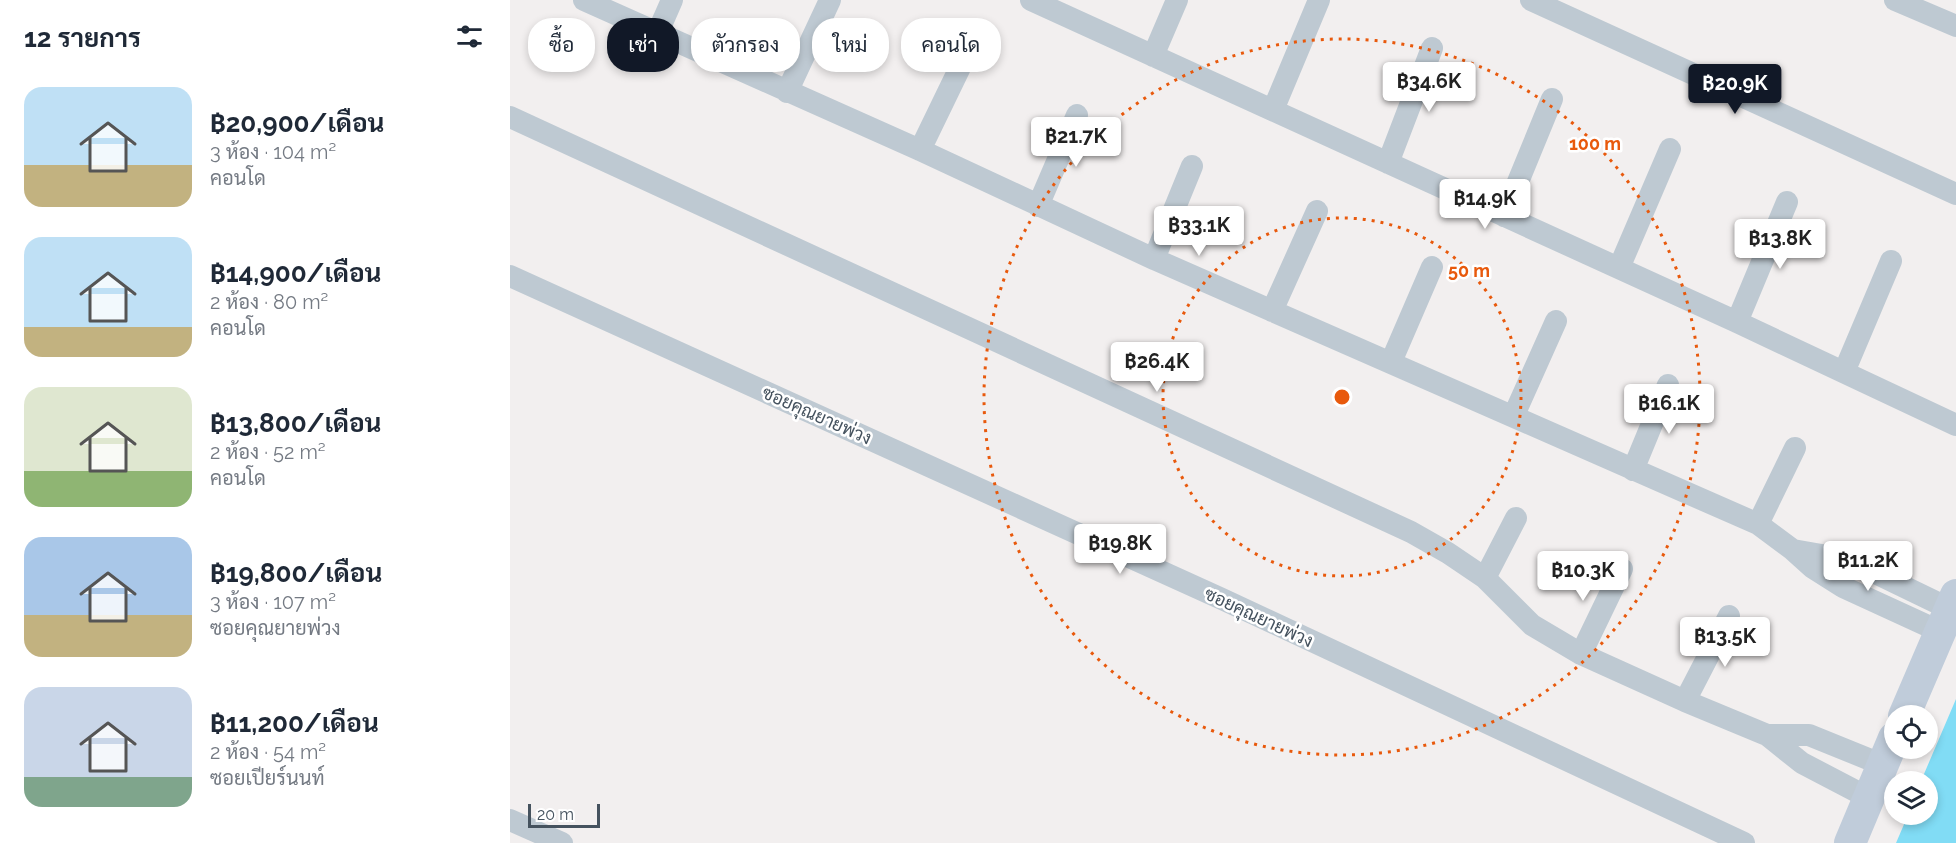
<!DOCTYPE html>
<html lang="th">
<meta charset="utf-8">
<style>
:root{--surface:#fff;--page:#f6f6f7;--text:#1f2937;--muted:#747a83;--accent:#111827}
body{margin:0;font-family:Raleway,Sarabun,sans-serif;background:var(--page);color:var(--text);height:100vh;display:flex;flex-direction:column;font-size:22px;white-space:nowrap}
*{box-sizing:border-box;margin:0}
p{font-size:20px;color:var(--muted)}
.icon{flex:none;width:33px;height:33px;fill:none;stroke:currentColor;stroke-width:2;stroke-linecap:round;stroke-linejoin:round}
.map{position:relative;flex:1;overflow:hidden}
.panel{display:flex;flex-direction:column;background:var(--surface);width:510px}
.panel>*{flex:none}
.guide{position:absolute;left:18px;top:18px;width:570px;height:54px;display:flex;gap:12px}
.controls{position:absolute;left:1374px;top:705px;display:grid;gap:12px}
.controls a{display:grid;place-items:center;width:54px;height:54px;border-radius:50%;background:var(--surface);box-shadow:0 3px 9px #0003;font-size:30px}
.scale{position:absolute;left:18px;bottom:15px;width:72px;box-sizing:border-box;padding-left:6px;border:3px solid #45525e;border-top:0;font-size:16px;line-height:21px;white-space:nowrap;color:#45525e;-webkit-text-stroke:4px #fff;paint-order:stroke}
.price{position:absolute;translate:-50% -51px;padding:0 14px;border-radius:6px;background:#fff;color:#222;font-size:20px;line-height:39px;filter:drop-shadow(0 2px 3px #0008)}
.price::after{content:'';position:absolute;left:50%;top:36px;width:18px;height:14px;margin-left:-9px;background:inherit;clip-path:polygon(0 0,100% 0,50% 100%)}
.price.active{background:var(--accent);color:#fff}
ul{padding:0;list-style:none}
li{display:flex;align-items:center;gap:18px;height:150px;padding:0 24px}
li span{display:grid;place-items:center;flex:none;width:168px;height:120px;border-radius:18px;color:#555}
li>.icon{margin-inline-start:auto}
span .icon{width:72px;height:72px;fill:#fffc;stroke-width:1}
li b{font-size:26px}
h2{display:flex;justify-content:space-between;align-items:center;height:72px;padding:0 24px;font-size:26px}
.pill{padding:0 21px;border-radius:24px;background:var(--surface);box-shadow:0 3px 9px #0003;font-size:21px;line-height:54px}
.pill.active{background:var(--accent);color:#fff}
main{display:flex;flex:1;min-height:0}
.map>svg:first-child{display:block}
.water{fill:#81dcf5}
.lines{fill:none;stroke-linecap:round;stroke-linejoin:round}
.street{stroke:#bec9d2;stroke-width:22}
.secondary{stroke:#c0ccda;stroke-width:32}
.ring{fill:none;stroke:#e8590c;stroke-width:3;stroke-dasharray:3 6}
.labels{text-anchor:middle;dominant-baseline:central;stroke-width:5;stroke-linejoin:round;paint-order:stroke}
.street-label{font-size:18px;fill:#45525e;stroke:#fff}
.centre{fill:#e8590c;stroke:#fff;stroke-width:3}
.ring-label{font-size:18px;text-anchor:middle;font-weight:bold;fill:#e8590c;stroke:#fff;stroke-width:5;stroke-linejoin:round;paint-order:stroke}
</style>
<main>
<section class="panel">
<h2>12 รายการ<svg class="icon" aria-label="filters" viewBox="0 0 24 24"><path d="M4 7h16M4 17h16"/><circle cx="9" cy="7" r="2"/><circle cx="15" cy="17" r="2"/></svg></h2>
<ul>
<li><span style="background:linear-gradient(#bfe0f5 65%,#c2b280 0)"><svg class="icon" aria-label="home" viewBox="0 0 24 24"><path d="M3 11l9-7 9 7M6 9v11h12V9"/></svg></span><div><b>฿20,900/เดือน</b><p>3 ห้อง · 104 m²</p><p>คอนโด</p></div></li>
<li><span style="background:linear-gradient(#bfe0f5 75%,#c2b280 0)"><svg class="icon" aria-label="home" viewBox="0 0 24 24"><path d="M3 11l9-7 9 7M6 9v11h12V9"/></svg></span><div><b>฿14,900/เดือน</b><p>2 ห้อง · 80 m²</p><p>คอนโด</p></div></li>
<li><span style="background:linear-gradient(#dfe7d0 70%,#8fb573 0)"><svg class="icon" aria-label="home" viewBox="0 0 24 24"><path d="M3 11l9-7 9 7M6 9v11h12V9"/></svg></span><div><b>฿13,800/เดือน</b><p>2 ห้อง · 52 m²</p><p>คอนโด</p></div></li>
<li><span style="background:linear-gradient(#a9c7e8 65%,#c2b280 0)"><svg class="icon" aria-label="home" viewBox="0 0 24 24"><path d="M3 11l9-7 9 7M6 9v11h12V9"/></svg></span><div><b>฿19,800/เดือน</b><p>3 ห้อง · 107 m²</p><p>ซอยคุณยายพ่วง</p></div></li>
<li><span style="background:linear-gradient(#c9d6e8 75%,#7fa58c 0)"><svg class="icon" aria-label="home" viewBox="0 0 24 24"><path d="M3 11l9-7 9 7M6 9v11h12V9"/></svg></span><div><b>฿11,200/เดือน</b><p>2 ห้อง · 54 m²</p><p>ซอยเปียร์นนท์</p></div></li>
</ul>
</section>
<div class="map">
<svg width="1446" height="843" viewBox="0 0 1446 843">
<rect width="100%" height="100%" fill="#f2efef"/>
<!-- water -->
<path class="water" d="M 1446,699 L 1446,843 L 1386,843 L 1398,815 L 1418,814 L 1418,782 L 1411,781 Z"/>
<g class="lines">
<!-- street -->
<path class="street" d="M 74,0 L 410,150 L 644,259 L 1248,524 L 1283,550 L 1303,568 L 1333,587 L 1431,632
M 521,0 L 1227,322 L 1446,425
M 1021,0 L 1446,194
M 1385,0 L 1446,26
M 148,32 L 162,0
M 643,56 L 667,0
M 277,92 L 320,0
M 763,110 L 809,0
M 0,117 L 901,532 L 938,553 L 975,578 L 1022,625 L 1071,654 L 1175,701 L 1257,735 L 1292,763 L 1359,798
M 410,150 L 456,55
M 878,163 L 922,48
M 528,206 L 567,115
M 994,216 L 1042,99
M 644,259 L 682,166
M 1109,268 L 1160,149
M 0,276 L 712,599 L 1234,843
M 762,311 L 807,211
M 1227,322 L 1277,202
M 881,362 L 922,267
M 1334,372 L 1381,261
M 1004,415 L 1046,321
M 1123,470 L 1158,385
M 1248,524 L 1285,448
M 1283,550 L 1323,557 L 1347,564 L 1440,609
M 975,578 L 1006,518
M 1071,654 L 1112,569
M 1175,701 L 1219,616
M 1257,735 L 1299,735 L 1373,765
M 0,820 L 52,843"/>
<!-- secondary -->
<path class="secondary" d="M 1394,716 L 1446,595
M 1340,843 L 1384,738"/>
</g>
<!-- distance rings -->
<g class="ring">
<circle cx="832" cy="397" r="179"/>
<circle cx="832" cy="397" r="358"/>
</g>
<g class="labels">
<!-- street labels -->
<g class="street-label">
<text transform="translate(307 415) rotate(24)">ซอยคุณยายพ่วง</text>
<text transform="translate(749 617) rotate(25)">ซอยคุณยายพ่วง</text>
</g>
</g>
<circle cx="832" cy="397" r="9" class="centre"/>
<g class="ring-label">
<text x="1085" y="150">100 m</text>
<text x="959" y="277">50 m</text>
</g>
</svg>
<div class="controls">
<a><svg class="icon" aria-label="locate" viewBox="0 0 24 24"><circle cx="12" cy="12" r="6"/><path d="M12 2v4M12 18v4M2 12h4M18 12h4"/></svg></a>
<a><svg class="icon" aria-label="layers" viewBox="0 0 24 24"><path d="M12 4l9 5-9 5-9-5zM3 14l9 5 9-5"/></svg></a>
</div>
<div class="scale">20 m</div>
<b class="price" style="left:919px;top:113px">฿34.6K</b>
<b class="price active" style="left:1225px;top:115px">฿20.9K</b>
<b class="price" style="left:566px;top:168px">฿21.7K</b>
<b class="price" style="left:975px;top:230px">฿14.9K</b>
<b class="price" style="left:689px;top:257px">฿33.1K</b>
<b class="price" style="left:1270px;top:270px">฿13.8K</b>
<b class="price" style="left:647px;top:393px">฿26.4K</b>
<b class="price" style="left:1159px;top:435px">฿16.1K</b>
<b class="price" style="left:610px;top:575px">฿19.8K</b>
<b class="price" style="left:1358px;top:592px">฿11.2K</b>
<b class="price" style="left:1073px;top:602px">฿10.3K</b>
<b class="price" style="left:1215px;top:668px">฿13.5K</b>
<div class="guide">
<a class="pill">ซื้อ</a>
<a class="pill active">เช่า</a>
<a class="pill">ตัวกรอง</a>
<a class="pill">ใหม่</a>
<a class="pill">คอนโด</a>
</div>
</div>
</main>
